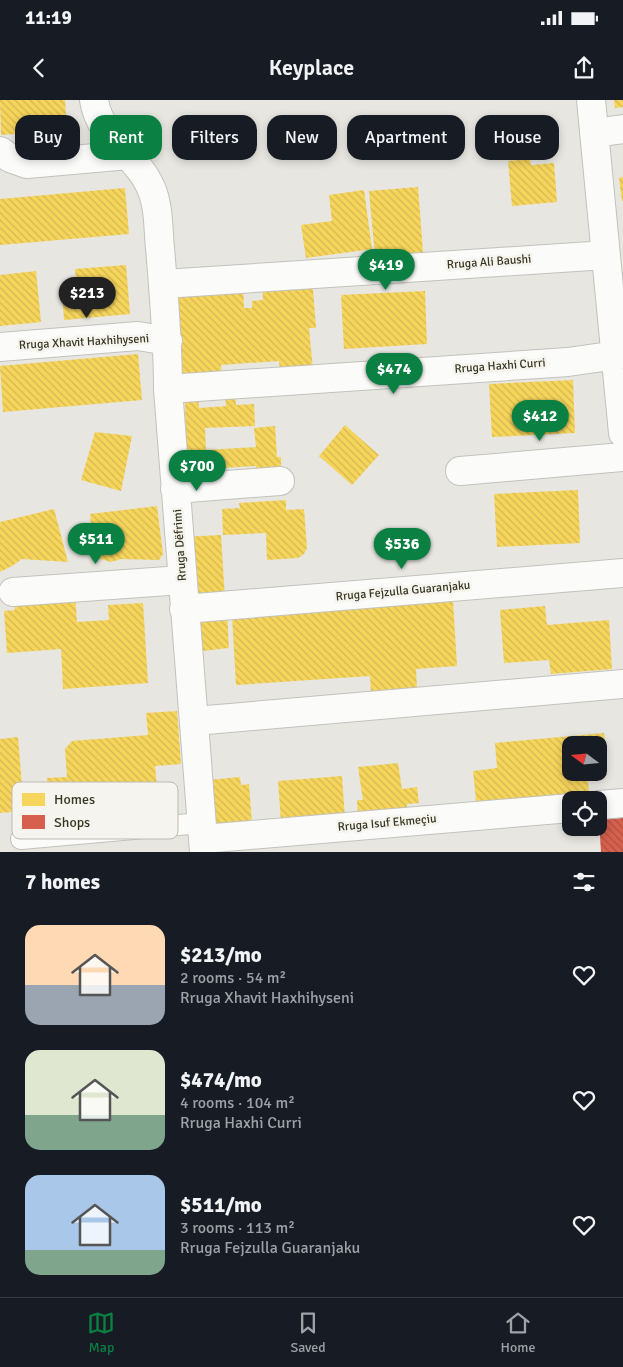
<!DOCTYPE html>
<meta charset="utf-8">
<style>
:root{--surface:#171b24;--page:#242831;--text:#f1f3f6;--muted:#9ea1a6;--line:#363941;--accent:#0b8043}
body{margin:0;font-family:Signika,sans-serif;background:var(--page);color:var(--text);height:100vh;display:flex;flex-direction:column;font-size:19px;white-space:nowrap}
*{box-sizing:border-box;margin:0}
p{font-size:16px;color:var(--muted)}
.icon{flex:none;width:28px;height:28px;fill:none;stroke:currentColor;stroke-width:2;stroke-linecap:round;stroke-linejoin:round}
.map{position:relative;height:752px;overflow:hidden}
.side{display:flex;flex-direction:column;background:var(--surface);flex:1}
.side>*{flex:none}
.guide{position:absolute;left:15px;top:15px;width:594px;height:45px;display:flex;gap:10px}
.needle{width:32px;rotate:286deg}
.buttons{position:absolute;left:562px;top:636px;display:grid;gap:10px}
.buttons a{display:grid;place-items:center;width:45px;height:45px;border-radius:10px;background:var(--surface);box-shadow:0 2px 8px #0003;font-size:25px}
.price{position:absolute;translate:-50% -42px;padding:0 11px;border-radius:18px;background:var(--accent);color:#fff;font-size:16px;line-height:32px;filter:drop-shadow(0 1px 2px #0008)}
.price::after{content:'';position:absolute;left:50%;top:30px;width:15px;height:11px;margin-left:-8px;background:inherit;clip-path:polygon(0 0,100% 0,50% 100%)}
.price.active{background:#222;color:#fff}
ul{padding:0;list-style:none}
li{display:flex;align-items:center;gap:15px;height:125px;padding:0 25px}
li span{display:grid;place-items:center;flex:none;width:140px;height:100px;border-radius:15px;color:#555}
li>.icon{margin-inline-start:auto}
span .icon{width:60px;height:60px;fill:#fffc;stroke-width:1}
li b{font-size:21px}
h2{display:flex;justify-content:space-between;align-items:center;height:60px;padding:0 25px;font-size:21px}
.chip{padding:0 18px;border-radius:15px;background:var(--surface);box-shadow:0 2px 8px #0003;font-size:18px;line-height:45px}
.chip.active{background:var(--accent);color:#fff}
.status{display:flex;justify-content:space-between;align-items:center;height:35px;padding:0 25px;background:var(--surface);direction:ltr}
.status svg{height:14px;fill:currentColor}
header{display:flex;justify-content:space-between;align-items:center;height:65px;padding:0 25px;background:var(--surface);font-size:22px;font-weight:600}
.tabs{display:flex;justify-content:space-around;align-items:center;height:70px;border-top:1px solid var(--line);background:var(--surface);font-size:14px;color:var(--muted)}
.tabs a{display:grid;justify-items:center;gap:2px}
.tabs .active{color:var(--accent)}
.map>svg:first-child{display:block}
.homes{fill:url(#homes-back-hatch)}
.shops{fill:url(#shops-back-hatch)}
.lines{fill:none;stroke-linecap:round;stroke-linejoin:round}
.service-casing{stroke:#c2c2bd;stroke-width:22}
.minor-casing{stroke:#c2c2bd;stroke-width:30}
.service{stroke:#fbfbfa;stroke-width:20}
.minor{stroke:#fbfbfa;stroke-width:28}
.labels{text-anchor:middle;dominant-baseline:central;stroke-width:5;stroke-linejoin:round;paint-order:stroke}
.street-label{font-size:12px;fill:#383721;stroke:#f6f4ef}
.key{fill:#f6f4ef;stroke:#bdbbb1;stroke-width:1}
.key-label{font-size:14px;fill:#383721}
</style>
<div class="status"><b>11:19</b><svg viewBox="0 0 49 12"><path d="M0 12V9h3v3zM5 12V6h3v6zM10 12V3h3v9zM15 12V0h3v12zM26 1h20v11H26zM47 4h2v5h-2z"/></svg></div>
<header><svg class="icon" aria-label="back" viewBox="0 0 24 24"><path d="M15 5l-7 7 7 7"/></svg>Keyplace<svg class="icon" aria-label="share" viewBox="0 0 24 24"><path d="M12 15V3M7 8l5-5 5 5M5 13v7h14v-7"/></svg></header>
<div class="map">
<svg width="623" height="752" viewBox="0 0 623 752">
<defs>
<pattern id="homes-back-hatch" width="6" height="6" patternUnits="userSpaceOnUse" patternTransform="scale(1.25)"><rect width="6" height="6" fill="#f6d55c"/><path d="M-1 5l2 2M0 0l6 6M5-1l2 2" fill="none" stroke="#d4b750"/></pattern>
<pattern id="shops-back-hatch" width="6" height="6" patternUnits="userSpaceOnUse" patternTransform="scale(1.25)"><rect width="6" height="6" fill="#d6604d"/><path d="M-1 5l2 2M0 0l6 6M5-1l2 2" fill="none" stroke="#af5040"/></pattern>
</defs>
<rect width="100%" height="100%" fill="#e7e6e1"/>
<!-- homes -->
<path class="homes" d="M 0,0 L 65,0 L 67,30 L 1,35 Z
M 614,0 L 623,0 L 623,7 L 615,8 Z
M 530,59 L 531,65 L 554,63 L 557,102 L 512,106 L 508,61 Z
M 623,77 L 623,101 L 622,101 L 619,78 Z
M 418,87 L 423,152 L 375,156 L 369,91 Z
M 125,88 L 129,134 L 0,145 L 0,99 Z
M 364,90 L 372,149 L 306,158 L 301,125 L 332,121 L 329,95 Z
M 126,165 L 130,214 L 64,220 L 62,191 L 77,190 L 75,169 Z
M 36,171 L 41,222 L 0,226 L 0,175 Z
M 312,176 L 316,228 L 309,228 L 313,270 L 280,273 L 279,261 L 221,265 L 222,278 L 183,281 L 179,239 L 168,190 L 243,184 L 244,208 L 252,208 L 252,201 L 263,200 L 262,180 Z
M 425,191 L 427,244 L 344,249 L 341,195 Z
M 138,254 L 142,300 L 3,312 L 0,266 Z
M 573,280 L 575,333 L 492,337 L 489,284 Z
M 235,292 L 236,305 L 254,304 L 255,326 L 205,328 L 206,350 L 256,347 L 254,328 L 275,326 L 277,357 L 281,357 L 281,372 L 257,373 L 256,366 L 186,370 L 185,296 L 198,294 L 199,308 L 226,306 L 225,293 Z
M 345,325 L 379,355 L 352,385 L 319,356 Z
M 95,332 L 132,336 L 121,391 L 81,380 Z
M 578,390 L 580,443 L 497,447 L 494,394 Z
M 286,400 L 286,410 L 304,409 L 307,448 L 304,454 L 298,458 L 267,460 L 266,433 L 223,435 L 222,409 L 240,408 L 239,403 Z
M 157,406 L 163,454 L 159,460 L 121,459 L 111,462 L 100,459 L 93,442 L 90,414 Z
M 54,409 L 68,462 L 22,459 L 12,466 L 0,472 L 0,422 Z
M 221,435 L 225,499 L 187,501 L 183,437 Z
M 75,494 L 77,522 L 109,520 L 108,505 L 143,503 L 148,583 L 63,589 L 61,549 L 7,553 L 4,511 L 15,510 L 14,498 Z
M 453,501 L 457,566 L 416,569 L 417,589 L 371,592 L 370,576 L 236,585 L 232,516 Z
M 545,506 L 547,525 L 609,520 L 612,569 L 551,574 L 549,560 L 504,563 L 500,510 Z
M 227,511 L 229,548 L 202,551 L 199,514 Z
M 177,611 L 181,664 L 155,666 L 158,699 L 143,701 L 144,707 L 113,710 L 112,713 L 94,714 L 94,718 L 84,718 L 84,715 L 50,718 L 47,678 L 67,677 L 65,649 L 72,641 L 148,635 L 146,613 Z
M 604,633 L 607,662 L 599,662 L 599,645 L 571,645 L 571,672 L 587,672 L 590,700 L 477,710 L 473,671 L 497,668 L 495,643 Z
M 18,637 L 24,711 L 0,713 L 0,639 Z
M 398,663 L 402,689 L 417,687 L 419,703 L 407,704 L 407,709 L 358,715 L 357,700 L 363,700 L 358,667 Z
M 342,676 L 345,718 L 281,722 L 278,681 Z
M 240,677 L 241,685 L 249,684 L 252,724 L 212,728 L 208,680 Z"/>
<!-- shops -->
<path class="shops" d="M 623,718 L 623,752 L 601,752 L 599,720 Z"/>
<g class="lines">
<defs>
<path id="service" d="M 21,739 L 201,723"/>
<path id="minor" d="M 94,0 C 99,37 137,55 151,88 C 159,106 158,128 160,148 C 164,195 168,242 168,289 L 204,752
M 591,0 L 623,333
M 594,33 L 623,29
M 0,51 L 10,58 L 27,64 L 129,55
M 163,184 L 606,155
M 0,247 L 138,236 L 168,241
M 168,289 L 568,262 L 623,254
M 460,371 L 623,357
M 175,389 L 280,381
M 13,492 L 182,480
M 184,509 L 623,473
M 195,621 L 623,584
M 599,705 L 623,703
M 203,739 L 571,708"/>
</defs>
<!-- service casing -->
<use href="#service" class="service-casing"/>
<!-- minor casing -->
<use href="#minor" class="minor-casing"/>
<!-- service -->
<use href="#service" class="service"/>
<!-- minor -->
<use href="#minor" class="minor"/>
</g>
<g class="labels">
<!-- street labels -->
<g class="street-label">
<text transform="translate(489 162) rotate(-4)">Rruga Ali Baushi</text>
<text transform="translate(84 242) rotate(-3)">Rruga Xhavit Haxhihyseni</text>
<text transform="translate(500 266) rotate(-4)">Rruga Haxhi Curri</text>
<text transform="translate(180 445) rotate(-94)">Rruga Dëfrimi</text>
<text transform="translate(403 491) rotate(-5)">Rruga Fejzulla Guaranjaku</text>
<text transform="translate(387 723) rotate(-5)">Rruga Isuf Ekmeçiu</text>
</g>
</g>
<!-- legend -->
<rect x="12" y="682" width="166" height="57" rx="8" class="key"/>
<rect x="22" y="693" width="23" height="13" fill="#f6d55c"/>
<rect x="22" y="715" width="23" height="14" fill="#d6604d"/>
<g class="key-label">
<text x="54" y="704">Homes</text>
<text x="54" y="727">Shops</text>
</g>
</svg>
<div class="buttons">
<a><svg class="needle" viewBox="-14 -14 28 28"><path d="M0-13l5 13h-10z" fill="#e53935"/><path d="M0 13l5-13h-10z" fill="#9ea1a6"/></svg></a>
<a><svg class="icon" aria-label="locate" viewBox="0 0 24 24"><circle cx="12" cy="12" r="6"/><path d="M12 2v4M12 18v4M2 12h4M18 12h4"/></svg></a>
</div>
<b class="price" style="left:386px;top:191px">$419</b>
<b class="price active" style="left:87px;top:219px">$213</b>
<b class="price" style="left:394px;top:295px">$474</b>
<b class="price" style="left:540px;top:342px">$412</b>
<b class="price" style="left:197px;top:392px">$700</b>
<b class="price" style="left:96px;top:465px">$511</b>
<b class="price" style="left:402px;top:470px">$536</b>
<div class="guide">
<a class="chip">Buy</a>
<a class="chip active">Rent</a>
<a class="chip">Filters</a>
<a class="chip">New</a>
<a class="chip">Apartment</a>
<a class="chip">House</a>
</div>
</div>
<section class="side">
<h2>7 homes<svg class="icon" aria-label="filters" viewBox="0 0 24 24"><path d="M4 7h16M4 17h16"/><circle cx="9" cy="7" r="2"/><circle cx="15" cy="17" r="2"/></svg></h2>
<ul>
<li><span style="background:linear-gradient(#ffd9b3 60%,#9aa5b1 0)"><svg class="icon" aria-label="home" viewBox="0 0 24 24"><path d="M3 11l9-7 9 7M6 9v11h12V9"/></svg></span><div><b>$213/mo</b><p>2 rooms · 54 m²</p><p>Rruga Xhavit Haxhihyseni</p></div><svg class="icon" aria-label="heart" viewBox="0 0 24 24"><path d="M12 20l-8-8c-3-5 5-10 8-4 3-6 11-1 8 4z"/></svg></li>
<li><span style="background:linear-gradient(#dfe7d0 65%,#7fa58c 0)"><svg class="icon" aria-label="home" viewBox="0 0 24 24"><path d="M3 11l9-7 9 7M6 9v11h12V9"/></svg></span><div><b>$474/mo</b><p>4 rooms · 104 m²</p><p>Rruga Haxhi Curri</p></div><svg class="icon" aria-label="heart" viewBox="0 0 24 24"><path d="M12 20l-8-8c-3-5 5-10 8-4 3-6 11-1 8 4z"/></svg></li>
<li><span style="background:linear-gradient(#a9c7e8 75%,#7fa58c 0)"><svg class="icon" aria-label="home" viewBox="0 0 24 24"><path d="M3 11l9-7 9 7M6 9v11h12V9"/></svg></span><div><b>$511/mo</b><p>3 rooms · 113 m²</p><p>Rruga Fejzulla Guaranjaku</p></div><svg class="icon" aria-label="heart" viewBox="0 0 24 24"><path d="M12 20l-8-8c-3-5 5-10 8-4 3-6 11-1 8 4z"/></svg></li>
</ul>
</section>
<nav class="tabs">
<a class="active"><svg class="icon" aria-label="map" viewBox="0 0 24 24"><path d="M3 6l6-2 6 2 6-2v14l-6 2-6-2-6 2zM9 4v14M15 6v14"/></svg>Map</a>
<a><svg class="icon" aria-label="saved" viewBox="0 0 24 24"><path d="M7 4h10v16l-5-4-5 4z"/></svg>Saved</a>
<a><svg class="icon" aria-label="home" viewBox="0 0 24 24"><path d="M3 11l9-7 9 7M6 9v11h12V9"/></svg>Home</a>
</nav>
